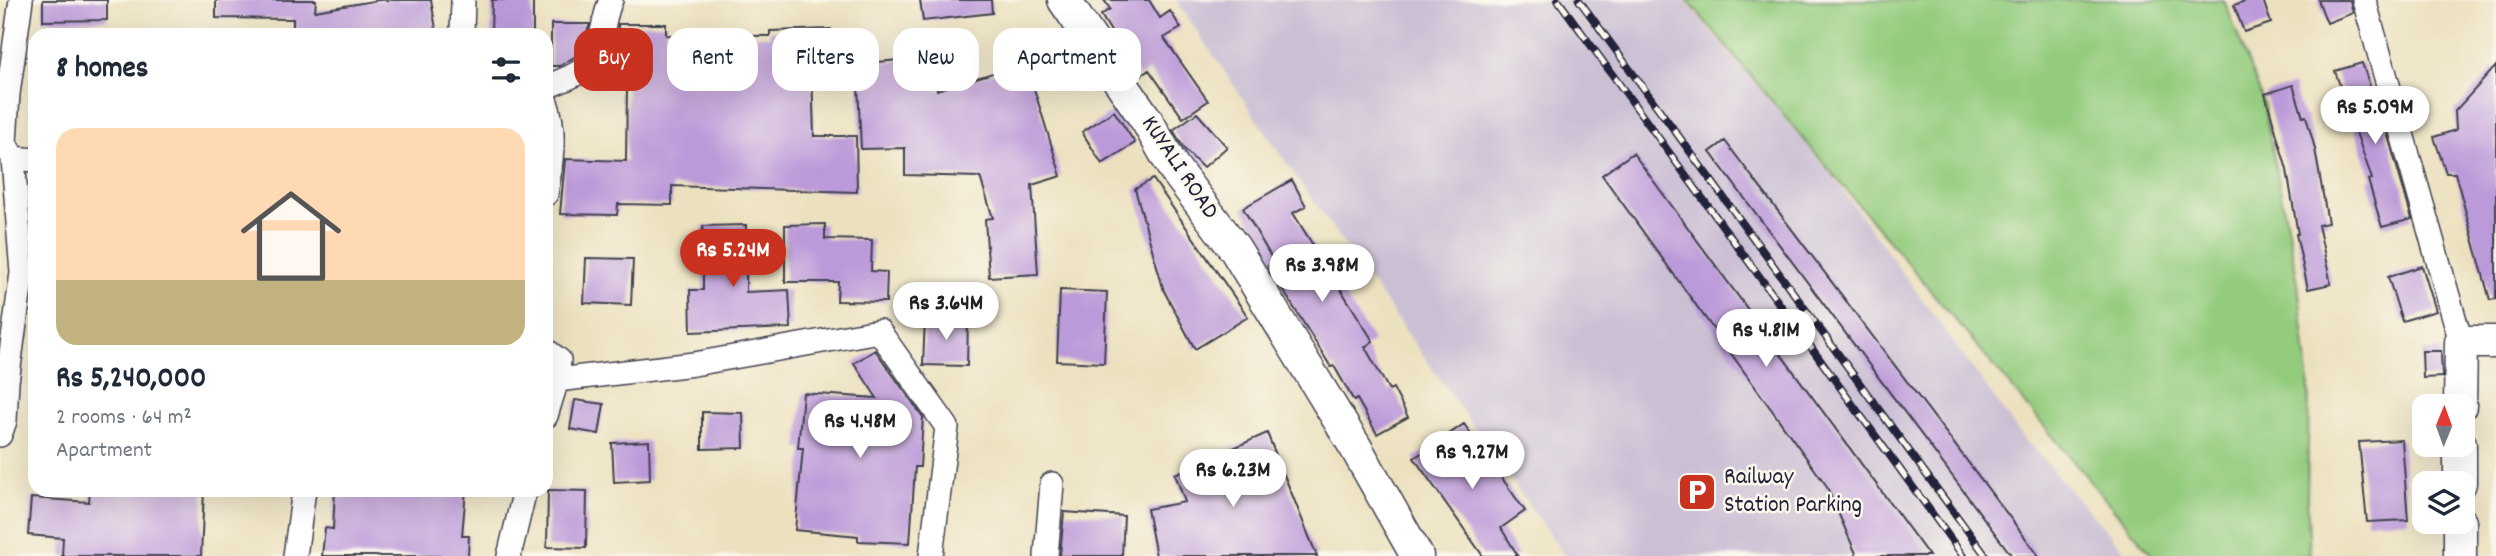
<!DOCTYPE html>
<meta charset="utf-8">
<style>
:root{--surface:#fff;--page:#f6f6f7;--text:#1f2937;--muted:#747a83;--line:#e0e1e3;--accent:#c8321e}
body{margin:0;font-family:Dekko,sans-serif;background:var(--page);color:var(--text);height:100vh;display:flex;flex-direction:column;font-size:26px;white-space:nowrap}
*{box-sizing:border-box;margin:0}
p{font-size:23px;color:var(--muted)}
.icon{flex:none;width:38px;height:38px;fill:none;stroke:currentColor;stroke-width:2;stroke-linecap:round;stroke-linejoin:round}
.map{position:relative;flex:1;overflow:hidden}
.sheet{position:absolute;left:28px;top:28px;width:525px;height:469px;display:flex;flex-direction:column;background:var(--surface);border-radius:21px;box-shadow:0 7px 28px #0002}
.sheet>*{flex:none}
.top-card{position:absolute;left:574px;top:28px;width:665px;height:63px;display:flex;gap:14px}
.needle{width:46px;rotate:1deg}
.tools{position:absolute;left:2412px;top:394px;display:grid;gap:14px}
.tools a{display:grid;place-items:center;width:63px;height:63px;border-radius:14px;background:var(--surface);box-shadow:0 7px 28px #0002;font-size:35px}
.price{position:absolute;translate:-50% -60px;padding:0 16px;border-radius:24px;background:#fff;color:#222;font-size:23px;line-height:46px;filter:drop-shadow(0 2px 4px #0008)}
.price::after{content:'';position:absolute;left:50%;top:42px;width:21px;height:16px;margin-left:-10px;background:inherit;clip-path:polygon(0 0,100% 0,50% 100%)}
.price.active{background:var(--accent);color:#fff}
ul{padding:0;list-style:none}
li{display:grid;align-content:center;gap:14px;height:371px;padding:0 28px}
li+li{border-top:2px solid var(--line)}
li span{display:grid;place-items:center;height:217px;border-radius:21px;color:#555}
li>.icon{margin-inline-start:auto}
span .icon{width:126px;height:126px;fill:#fffc;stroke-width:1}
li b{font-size:30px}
h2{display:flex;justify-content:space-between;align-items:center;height:84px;padding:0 28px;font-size:30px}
.chip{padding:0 24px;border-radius:21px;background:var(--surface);box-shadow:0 7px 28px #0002;font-size:24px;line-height:63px}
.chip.active{background:var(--accent);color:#fff}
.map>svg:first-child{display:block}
.industrial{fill:#cbbfd4}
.green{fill:#94cc7e;stroke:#5b775c;stroke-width:2}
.building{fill:#bb9ad9}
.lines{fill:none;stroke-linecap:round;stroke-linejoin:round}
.street-casing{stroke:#403f4f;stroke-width:26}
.secondary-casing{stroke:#403f4f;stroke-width:35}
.street{stroke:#fff;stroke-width:23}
.secondary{stroke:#fff;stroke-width:32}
.rail-casing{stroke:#22223b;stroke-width:8}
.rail{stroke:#fbf7ec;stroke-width:5;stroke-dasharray:16;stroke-linecap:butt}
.labels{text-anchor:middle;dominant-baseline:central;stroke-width:5;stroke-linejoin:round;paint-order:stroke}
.street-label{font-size:24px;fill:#22223b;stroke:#fbf7ec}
.poi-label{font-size:24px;fill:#22223b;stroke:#fbf7ec;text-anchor:start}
</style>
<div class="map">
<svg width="2496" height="556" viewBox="0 0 2496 556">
<rect width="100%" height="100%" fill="#fbf7ec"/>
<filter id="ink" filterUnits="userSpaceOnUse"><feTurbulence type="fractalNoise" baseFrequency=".0143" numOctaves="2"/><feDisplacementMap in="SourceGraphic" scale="14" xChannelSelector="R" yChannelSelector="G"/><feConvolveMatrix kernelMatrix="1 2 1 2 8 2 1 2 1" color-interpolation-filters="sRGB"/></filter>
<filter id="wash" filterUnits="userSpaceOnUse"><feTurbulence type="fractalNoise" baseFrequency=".00686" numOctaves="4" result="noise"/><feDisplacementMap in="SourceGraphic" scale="28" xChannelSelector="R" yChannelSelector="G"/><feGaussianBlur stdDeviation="1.57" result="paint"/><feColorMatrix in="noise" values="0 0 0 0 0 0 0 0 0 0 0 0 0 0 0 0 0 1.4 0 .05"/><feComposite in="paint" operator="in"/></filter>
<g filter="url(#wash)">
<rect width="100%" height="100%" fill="#ece1bf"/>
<!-- industrial -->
<path class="industrial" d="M 1176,0 L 1684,0 L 1833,177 L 2020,434 L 2129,556 L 1565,556 L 1276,148 Z"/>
<!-- green -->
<path class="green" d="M 1687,0 L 2224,0 L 2263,101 L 2298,282 L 2309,387 L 2307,496 L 2310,556 L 2153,556 Z"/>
<g id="blocks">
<!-- building -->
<path class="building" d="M 43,0 L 107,0 L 107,20 L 43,21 Z
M 216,0 L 316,0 L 315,11 L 379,0 L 431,0 L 437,35 L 293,35 L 293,19 L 216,18 Z
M 492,0 L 533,0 L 533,35 L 491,35 Z
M 920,0 L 991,0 L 992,13 L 923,21 Z
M 1104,0 L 1149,0 L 1160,18 L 1170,11 L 1181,28 L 1164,38 L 1208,101 L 1183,118 L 1149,70 L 1139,77 L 1101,15 L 1110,9 Z
M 2248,0 L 2263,0 L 2271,23 L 2244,32 L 2234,5 Z
M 2318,0 L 2350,0 L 2353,13 L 2327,23 Z
M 551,24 L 590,24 L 579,54 L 560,66 L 551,66 Z
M 618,24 L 666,24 L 666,35 L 770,36 L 770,31 L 831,29 L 832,69 L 812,69 L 814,136 L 856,136 L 857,192 L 672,186 L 672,205 L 618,204 L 617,215 L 560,214 L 565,159 L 626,161 L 627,85 L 617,85 Z
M 932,44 L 937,90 L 1026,63 L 1061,176 L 1032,185 L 1038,274 L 989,277 L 985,219 L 993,218 L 980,177 L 905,175 L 905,148 L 861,149 L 857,64 L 909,59 L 908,47 Z
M 2362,63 L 2382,120 L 2383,119 L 2412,219 L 2382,227 L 2368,180 L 2372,179 L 2335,71 Z
M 2496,66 L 2496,299 L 2490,300 L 2455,173 L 2446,173 L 2434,137 L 2456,130 L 2455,111 Z
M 2293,85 L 2303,117 L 2306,116 L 2315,149 L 2328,223 L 2318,225 L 2331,284 L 2308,289 L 2296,234 L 2298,234 L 2287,170 L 2265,94 Z
M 1114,111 L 1135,143 L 1102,164 L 1082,132 Z
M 1197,113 L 1227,147 L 1203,168 L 1185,150 L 1173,130 Z
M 1725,141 L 2039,556 L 2012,556 L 1710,152 Z
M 1633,153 L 1929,556 L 1857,556 L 1826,485 L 1602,175 Z
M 1153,179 L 1248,317 L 1195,349 L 1164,291 L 1135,189 Z
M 1292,180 L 1306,206 L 1293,213 L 1373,341 L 1365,347 L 1389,390 L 1393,388 L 1408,417 L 1377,434 L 1357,399 L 1354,401 L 1334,366 L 1331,367 L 1268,266 L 1274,262 L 1243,208 Z
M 825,224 L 825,239 L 872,240 L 871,271 L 887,272 L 886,302 L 837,301 L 838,282 L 785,282 L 785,225 Z
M 746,225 L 746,292 L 789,290 L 791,328 L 691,332 L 690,290 L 703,290 L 703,226 Z
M 586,258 L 633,259 L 631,305 L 584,303 Z
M 2422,266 L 2436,311 L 2402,321 L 2388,277 Z
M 1060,290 L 1107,292 L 1104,363 L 1057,361 Z
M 925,318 L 968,319 L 967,366 L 923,365 Z
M 875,350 L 923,417 L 920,467 L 915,467 L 910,543 L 858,541 L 858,536 L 795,530 L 803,448 L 798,448 L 803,393 L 877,398 L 854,363 Z
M 2422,351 L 2441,351 L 2442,377 L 2423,378 Z
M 575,400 L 604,404 L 599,434 L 570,429 Z
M 702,412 L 743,413 L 744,448 L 702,449 Z
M 1464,424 L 1525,511 L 1501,528 L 1518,556 L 1483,556 L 1414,458 Z
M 1267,433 L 1317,556 L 1156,556 L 1147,509 L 1185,502 L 1175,474 Z
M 2402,440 L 2408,520 L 2367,522 L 2359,442 Z
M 649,441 L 650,480 L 614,482 L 612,443 Z
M 90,490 L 204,490 L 201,556 L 62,556 L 63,538 L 28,535 L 31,498 L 89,502 Z
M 335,490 L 466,490 L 462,536 L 469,536 L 468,556 L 322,556 L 325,528 L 333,529 Z
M 548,490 L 587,491 L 586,548 L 547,547 Z
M 1064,512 L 1124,516 L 1122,556 L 1060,556 Z"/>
</g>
</g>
<g filter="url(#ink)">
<use href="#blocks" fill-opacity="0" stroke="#403f4f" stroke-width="2"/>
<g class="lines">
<defs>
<path id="street" d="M 21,0 L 8,94 L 5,143 L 13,158 L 35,160
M 2364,0 L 2461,342
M 462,35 L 463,0
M 546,87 C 580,73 594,71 602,32 C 605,20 606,11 611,0
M 546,102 C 557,132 551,163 546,194
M 546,350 L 559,360 L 557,380 L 546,416
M 557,380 L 694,364 L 879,331 L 947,427 L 931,556
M 0,435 L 5,421 L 7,382 L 22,273 L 13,158
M 295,556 L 304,490
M 509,556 L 525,490
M 1046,556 L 1052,484"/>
<path id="secondary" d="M 1064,0 L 1147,121 L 1173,167 L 1235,249 L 1356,448 L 1417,556
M 2460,406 L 2461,342 L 2496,342
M 2460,483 L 2460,444
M 2460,556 L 2460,522"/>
</defs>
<!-- street casing -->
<use href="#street" class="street-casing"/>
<!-- secondary casing -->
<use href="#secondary" class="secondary-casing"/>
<!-- street -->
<use href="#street" class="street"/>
<!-- secondary -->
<use href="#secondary" class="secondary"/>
<defs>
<path id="rail" d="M 1558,0 L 1963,556
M 1579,0 L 1986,556"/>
</defs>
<!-- rail casing -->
<use href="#rail" class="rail-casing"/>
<!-- rail -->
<use href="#rail" class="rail"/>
</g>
</g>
<!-- icons -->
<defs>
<symbol id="parking-square" viewBox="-11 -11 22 22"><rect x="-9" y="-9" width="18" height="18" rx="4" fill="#c8321e" stroke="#fbf7ec"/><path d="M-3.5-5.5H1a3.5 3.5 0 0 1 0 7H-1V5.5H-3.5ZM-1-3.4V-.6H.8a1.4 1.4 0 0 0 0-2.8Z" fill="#fff"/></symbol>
</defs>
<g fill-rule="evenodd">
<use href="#parking-square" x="1675" y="470" width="44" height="44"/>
</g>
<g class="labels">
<!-- street labels -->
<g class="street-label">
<text transform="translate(1179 168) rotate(56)">KUYALI ROAD</text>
</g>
<!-- poi labels -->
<g class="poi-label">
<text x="1724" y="478">Railway<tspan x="1724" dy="28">Station Parking</tspan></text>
</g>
</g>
</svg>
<div class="tools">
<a><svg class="needle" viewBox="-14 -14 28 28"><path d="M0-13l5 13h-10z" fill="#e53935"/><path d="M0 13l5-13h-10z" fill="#747a83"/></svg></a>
<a><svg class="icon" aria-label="layers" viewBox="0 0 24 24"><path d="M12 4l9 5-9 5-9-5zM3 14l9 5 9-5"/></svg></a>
</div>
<b class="price" style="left:2375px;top:146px">Rs 5.09M</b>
<b class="price active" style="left:733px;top:289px">Rs 5.24M</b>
<b class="price" style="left:1322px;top:304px">Rs 3.98M</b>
<b class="price" style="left:946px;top:342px">Rs 3.64M</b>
<b class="price" style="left:1766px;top:369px">Rs 4.81M</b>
<b class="price" style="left:860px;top:460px">Rs 4.48M</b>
<b class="price" style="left:1472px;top:491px">Rs 9.27M</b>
<b class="price" style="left:1233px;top:509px">Rs 6.23M</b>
<div class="top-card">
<a class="chip active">Buy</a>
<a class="chip">Rent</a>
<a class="chip">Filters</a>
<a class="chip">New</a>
<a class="chip">Apartment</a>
</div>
<section class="sheet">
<h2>8 homes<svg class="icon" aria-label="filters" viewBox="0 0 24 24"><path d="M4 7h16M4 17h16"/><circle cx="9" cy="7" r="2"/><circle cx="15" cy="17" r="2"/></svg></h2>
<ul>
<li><span style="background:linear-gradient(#ffd9b3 70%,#c2b280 0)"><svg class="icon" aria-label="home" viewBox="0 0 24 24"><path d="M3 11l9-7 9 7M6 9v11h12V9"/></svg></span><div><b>Rs 5,240,000</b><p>2 rooms · 64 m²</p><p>Apartment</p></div></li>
</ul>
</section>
</div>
